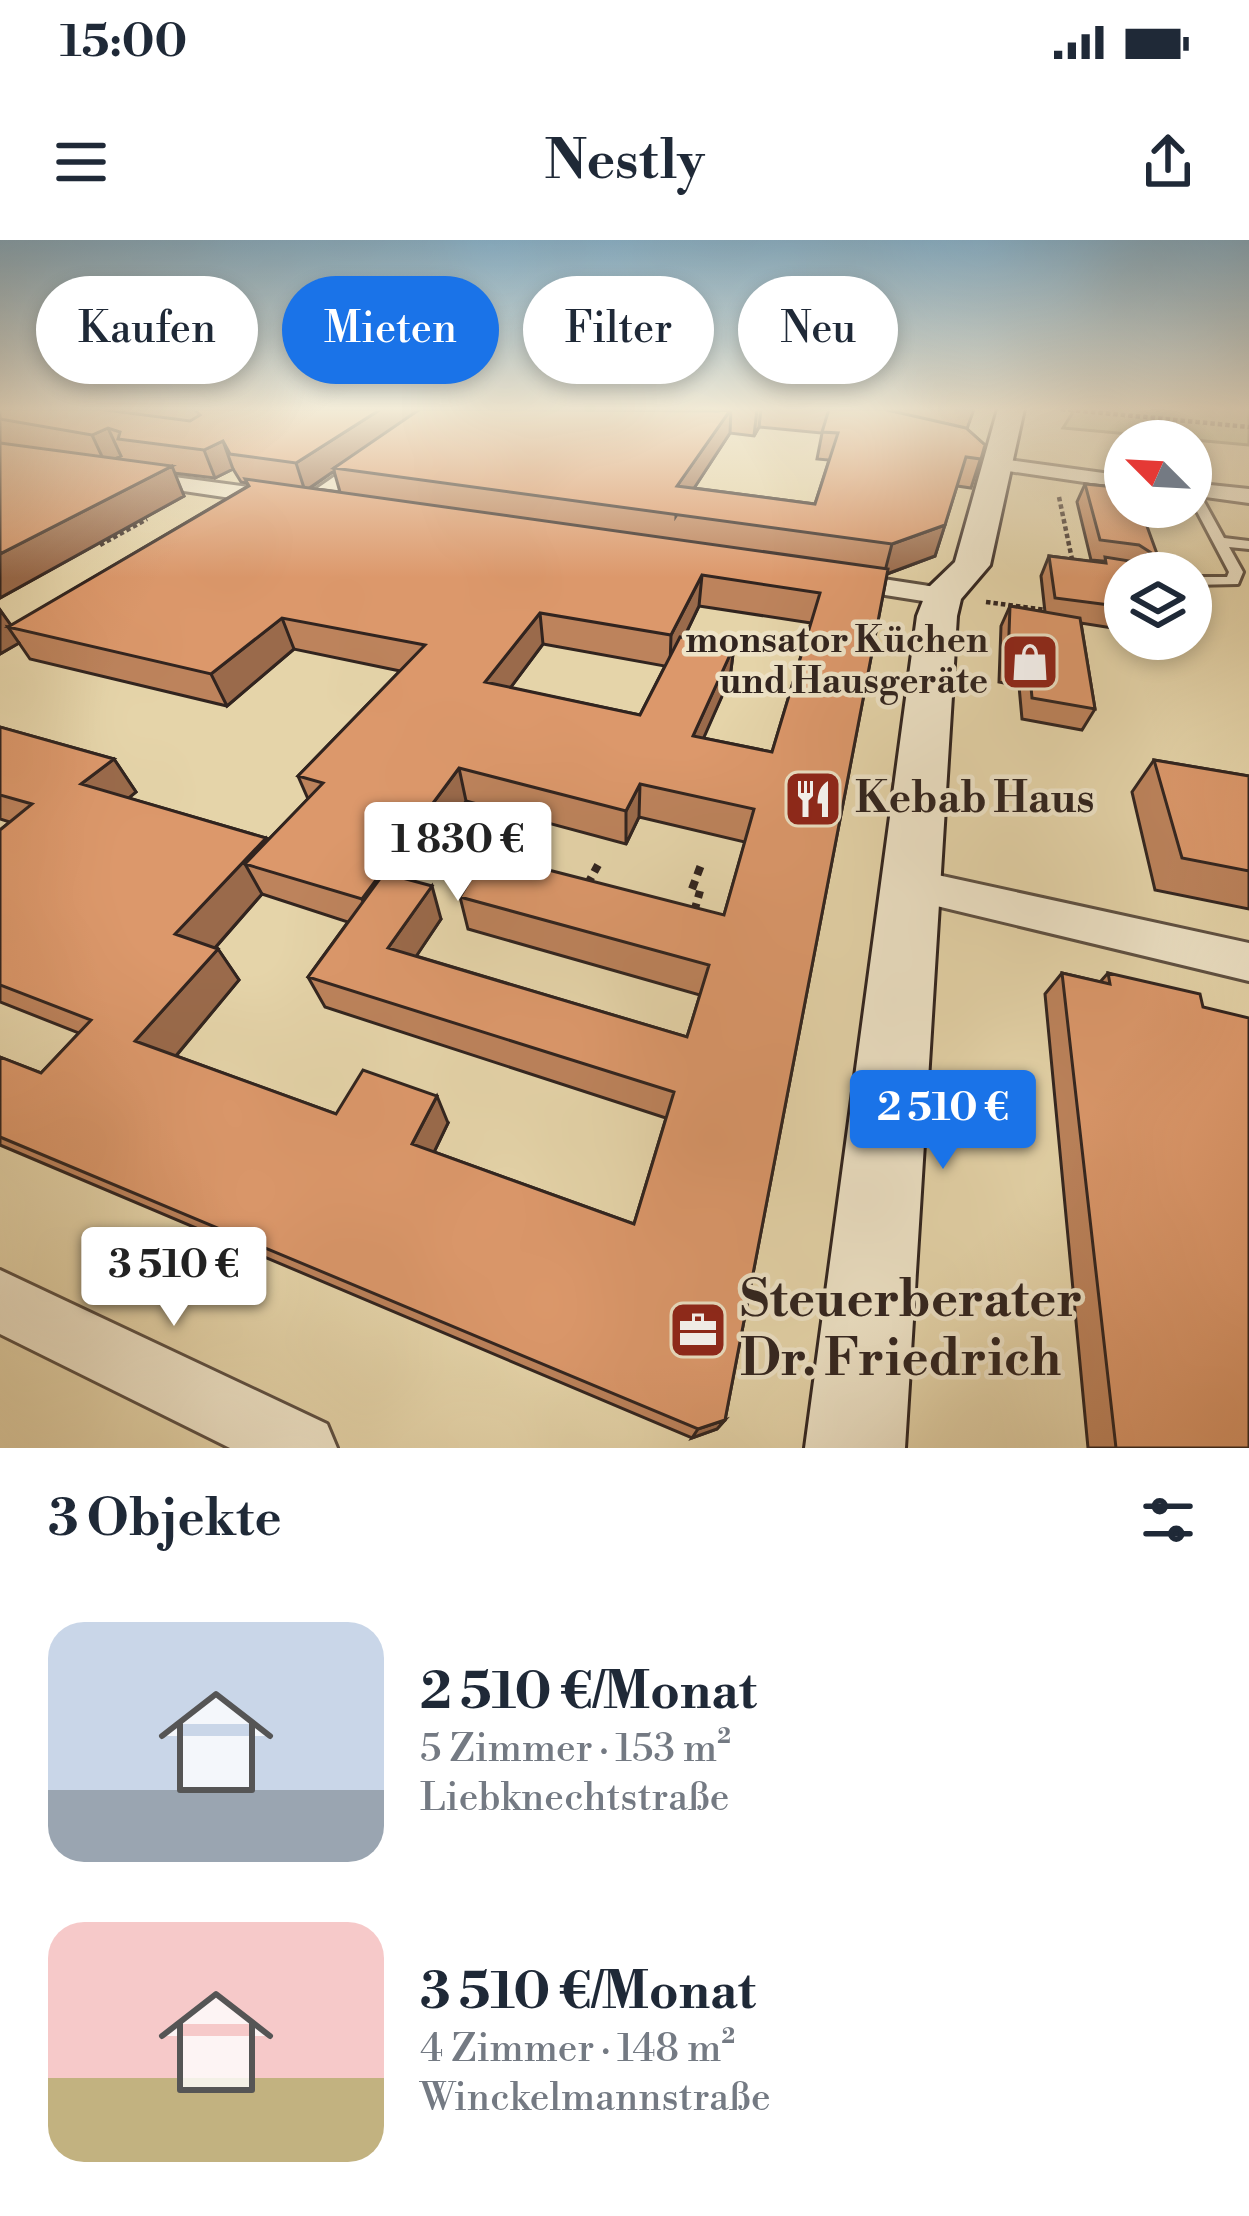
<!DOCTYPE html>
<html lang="de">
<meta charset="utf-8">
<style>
:root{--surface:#fff;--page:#f6f6f7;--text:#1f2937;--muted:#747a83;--accent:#1a73e8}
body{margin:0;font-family:"Libre Bodoni",serif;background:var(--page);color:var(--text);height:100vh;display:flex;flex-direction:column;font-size:45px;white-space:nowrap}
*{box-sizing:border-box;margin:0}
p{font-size:39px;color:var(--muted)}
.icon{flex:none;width:66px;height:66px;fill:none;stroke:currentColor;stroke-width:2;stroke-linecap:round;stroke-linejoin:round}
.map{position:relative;height:1208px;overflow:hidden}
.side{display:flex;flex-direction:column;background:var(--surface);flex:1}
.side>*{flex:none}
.top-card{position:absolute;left:36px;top:36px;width:1179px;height:108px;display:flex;gap:24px}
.needle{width:78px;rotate:294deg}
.fabs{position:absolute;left:1104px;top:180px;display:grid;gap:24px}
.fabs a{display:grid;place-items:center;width:108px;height:108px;border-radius:50%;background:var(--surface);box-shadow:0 6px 18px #0003;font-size:60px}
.price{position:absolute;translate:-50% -102px;padding:0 27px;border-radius:12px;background:#fff;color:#222;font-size:39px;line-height:78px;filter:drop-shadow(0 3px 6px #0008)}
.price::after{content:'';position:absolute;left:50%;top:72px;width:36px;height:27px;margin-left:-18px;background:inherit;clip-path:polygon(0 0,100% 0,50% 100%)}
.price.on{background:var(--accent);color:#fff}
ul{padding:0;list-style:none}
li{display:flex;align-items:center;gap:36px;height:300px;padding:0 48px}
li span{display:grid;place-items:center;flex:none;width:336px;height:240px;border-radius:36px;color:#555}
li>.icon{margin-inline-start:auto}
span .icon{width:144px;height:144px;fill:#fffc;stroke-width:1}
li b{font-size:51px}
h2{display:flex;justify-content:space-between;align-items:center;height:144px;padding:0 48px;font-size:51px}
.chip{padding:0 42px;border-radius:54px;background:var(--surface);box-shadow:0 6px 18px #0003;font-size:42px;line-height:108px}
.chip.on{background:var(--accent);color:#fff}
.status{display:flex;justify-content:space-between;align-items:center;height:84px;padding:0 60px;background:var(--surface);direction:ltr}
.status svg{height:33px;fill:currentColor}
header{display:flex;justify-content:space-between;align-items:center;height:156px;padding:0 48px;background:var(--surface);font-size:54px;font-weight:800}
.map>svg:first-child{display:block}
.green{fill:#bbbb84;stroke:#767052;stroke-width:3}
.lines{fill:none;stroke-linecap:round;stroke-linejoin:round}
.service-casing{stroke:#5e5042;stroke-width:6}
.minor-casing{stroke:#5e5042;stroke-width:6}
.secondary-casing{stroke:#31241f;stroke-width:6}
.path-far1{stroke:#31241f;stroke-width:4.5;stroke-dasharray:4.5 3;stroke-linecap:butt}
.path{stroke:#31241f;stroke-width:8;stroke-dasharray:9 6;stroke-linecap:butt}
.service{fill:#eee3c7;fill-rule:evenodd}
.minor{fill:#eee3c7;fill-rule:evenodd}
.secondary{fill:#eee3c7;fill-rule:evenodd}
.wall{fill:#bd835c;stroke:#31241f;stroke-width:3;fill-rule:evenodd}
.shaded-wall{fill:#9a6a4b;stroke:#31241f;stroke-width:3}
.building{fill:#dc986b;stroke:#31241f;stroke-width:3;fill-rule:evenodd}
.labels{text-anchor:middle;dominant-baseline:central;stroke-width:9;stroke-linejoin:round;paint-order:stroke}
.far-poi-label{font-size:36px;font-weight:bold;fill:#31241f;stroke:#eee3c7;text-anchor:end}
.poi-label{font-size:42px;font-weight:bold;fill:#31241f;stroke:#eee3c7;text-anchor:start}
.near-poi-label{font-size:51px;font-weight:bold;fill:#31241f;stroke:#eee3c7;text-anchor:start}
</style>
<div class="status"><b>15:00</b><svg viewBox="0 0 49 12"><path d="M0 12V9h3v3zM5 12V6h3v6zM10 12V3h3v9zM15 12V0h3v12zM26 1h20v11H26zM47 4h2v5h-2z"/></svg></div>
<header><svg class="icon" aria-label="menu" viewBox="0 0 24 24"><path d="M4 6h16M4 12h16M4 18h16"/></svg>Nestly<svg class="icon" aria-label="share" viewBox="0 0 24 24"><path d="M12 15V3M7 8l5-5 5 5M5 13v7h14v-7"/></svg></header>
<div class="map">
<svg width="1249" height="1208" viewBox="0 0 1249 1208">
<rect width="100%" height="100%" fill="#e5d4a9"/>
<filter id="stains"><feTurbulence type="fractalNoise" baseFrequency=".00167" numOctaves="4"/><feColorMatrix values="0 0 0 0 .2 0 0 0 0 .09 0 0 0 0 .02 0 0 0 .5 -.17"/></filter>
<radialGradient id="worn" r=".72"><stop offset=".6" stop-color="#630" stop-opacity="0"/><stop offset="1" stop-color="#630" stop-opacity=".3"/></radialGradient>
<!-- green -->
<path class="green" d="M 1075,169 L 1249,169 L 1249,205 L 1063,188 Z"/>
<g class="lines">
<defs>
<path id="service" d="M 1191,246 L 1197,249 L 1224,298 L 1249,301 L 1249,309 L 1229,307 L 1243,332 L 1238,344 L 1191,345 L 1191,337 L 1227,337 L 1229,332 L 1191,260 Z"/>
<path id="minor" d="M 432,169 L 453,169 L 311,270 L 300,264 L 292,267 L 130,243 L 120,237 L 130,231 L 292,253 L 302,259 Z
M 995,218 L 1125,236 L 1125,248 L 988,228 L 988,220 Z
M 1191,243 L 1249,249 L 1249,263 L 1191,255 Z
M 831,331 L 942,348 L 955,356 L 942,364 L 822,345 L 818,339 Z
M 910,629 L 1249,703 L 1249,741 L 895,656 L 889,645 L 895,634 Z
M 0,1030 L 327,1184 L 337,1208 L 230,1208 L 0,1094 Z"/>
<path id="secondary" d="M 998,169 L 1024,169 L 990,325 L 961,359 L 957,376 L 905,1208 L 805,1208 L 917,376 L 928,348 L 955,322 Z"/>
</defs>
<!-- service casing -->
<use href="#service" class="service-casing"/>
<!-- minor casing -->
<use href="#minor" class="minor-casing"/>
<!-- secondary casing -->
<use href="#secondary" class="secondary-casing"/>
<!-- path-far1 -->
<path class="path-far1" d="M 1061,169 L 1249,187
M 1059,257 L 1073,324
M 1150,267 L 1173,270
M 100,305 L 147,279
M 986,362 L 1053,371"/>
<!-- path -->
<path class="path" d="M 464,611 L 493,619
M 587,645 L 598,625
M 692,649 L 701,625
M 694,672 L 700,651"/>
<!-- service -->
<use href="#service" class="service"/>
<!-- minor -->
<use href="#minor" class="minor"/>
<!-- secondary -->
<use href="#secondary" class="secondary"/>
</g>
<!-- wall -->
<path class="wall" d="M 0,169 L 974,169 L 967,189 L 985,205 L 971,248 L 957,246 L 935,316 L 887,334 L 725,1180 L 717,1189 L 692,1198 L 0,905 L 0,817 L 41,833 L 79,793 L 0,762 L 0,590 L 10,582 L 0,579 L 0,487 L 114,519 L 136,552 L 128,558 L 266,598 L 267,601 L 308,559 L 298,536 L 400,431 L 294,409 L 227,466 L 30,419 L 19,403 L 0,414 L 0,370 L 11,386 L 248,246 L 247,243 L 241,242 L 233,229 L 215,238 L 174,233 L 184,256 L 0,358 ZM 759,187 L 822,193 L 817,219 L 829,220 L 815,264 L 694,248 L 730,193 L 754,196 ZM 334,231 L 340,252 L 310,248 ZM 699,366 L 811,383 L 772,512 L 703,498 L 730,438 L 734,406 L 684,397 ZM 543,404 L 665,426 L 640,475 L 510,448 ZM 466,561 L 626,604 L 639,577 L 745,602 L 724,675 L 460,657 L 468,689 L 700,755 L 687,797 L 416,716 L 441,679 L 411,640 ZM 262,654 L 348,682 L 308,737 L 325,767 L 666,878 L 634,984 L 434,912 L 448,883 L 336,874 L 176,816 L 239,740 L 218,709 L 215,708 Z
M 1085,244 L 1125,248 L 1164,333 L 1125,333 L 1125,390 L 1081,383 L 1095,469 L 1082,490 L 1022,479 L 1019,446 L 999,442 L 1001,386 L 1010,366 L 1045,372 L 1041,336 L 1049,316 L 1102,323 L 1103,321 L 1091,320 L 1077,262 Z
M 1154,520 L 1249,536 L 1249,669 L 1155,650 L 1132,552 Z
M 1062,733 L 1100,742 L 1108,733 L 1203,767 L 1249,1208 L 1088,1208 L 1045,754 Z"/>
<!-- shaded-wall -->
<path class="shaded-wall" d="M 381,169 L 425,169 L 334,228 L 334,231 L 305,251 L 296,223 Z
M 731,169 L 730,193 L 676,276 L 677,246 Z
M 757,169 L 761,169 L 759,187 L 754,196 Z
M 108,188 L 121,216 L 105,223 L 92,195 Z
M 223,201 L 233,229 L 215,238 L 204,210 Z
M 172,226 L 184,256 L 0,358 L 0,314 Z
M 945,285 L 935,316 L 884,335 L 892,304 Z
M 702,335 L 699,366 L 670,427 L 671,395 Z
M 0,370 L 13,388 L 8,387 L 19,403 L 0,414 Z
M 540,373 L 543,404 L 490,475 L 485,442 Z
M 282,378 L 294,409 L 227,466 L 211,434 Z
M 734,406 L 730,438 L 690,529 L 693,496 Z
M 114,519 L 136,552 L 105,578 L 81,544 Z
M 459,528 L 466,561 L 375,691 L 362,659 Z
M 640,544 L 639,577 L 626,604 L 626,571 Z
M 266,598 L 283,631 L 245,624 L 262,654 L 199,726 L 175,694 Z
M 432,646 L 441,679 L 401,739 L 388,708 Z
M 218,709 L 239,740 L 164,830 L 135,801 Z
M 437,856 L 448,883 L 426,929 L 412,904 Z
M 725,1180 L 717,1189 L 692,1198 L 698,1189 Z"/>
<!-- building -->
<path class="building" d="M 0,169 L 99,169 L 190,181 L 200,175 L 194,169 L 381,169 L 296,223 L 230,214 L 223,201 L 204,210 L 118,199 L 120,192 L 108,188 L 92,195 L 0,179 Z
M 420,169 L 718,171 L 731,169 L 677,246 L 815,264 L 838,193 L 822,192 L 829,169 L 883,169 L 966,188 L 985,205 L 981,219 L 966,217 L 945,285 L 892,304 L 334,228 Z
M 0,203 L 172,226 L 0,314 Z
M 245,239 L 888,329 L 725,1180 L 698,1189 L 0,897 L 0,817 L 41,833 L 91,780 L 0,745 L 0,590 L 32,564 L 0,555 L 0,487 L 114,519 L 81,544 L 266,598 L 175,694 L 218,709 L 135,801 L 336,874 L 363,830 L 437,856 L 412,904 L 634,984 L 674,852 L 308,737 L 384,633 L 432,646 L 388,708 L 687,797 L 709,725 L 460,657 L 486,614 L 724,675 L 754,569 L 640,544 L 626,571 L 459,528 L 362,659 L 245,624 L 323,543 L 298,536 L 425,405 L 282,378 L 211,434 L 8,387 L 249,246 ZM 702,335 L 820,353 L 772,512 L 693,496 L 734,406 L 680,397 L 640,475 L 485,442 L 540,373 L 671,395 Z
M 1085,244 L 1125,248 L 1125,267 L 1140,267 L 1164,333 L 1125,333 L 1125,367 L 1055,358 L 1049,316 L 1106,323 L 1105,317 L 1135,322 L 1150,312 L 1139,305 L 1100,300 Z
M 1010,366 L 1080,378 L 1095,469 L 1032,458 L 1029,424 L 1008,421 Z
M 1154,520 L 1249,536 L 1249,631 L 1182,618 Z
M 1062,733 L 1110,744 L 1108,733 L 1200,754 L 1203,767 L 1249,778 L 1249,1208 L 1116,1208 Z"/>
<!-- sky -->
<linearGradient id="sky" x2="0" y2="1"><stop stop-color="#87b5d1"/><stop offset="0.5" stop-color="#f3ecd8"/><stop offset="1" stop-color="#f3ecd8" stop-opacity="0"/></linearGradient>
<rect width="1249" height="338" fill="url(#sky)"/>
<!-- icons -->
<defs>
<symbol id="shop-square" viewBox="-11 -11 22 22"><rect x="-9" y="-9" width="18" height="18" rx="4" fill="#8f2418" stroke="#eee3c7"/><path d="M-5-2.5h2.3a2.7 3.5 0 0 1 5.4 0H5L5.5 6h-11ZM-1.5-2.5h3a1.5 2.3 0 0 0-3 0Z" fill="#fff"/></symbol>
<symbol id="restaurant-square" viewBox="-11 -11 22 22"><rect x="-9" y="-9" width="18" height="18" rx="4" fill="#8f2418" stroke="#eee3c7"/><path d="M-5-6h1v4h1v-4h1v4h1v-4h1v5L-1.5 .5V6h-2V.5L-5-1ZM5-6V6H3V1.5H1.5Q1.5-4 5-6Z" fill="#fff"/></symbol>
<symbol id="office-square" viewBox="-11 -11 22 22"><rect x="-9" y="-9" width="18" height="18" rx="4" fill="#8f2418" stroke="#eee3c7"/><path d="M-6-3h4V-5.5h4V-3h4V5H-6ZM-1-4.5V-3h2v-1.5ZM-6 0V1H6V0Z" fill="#fff"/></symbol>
</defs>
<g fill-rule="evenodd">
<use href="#shop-square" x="997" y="389" width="66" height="66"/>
<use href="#restaurant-square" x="780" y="526" width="66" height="66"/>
<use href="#office-square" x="665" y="1057" width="66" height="66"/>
</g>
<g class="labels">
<!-- far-poi labels -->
<g class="far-poi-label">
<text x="988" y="401">monsator Küchen<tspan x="988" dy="41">und Hausgeräte</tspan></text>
</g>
<!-- poi labels -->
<g class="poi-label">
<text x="855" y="559">Kebab Haus</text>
</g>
<!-- near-poi labels -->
<g class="near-poi-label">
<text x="740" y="1061">Steuerberater<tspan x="740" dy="59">Dr. Friedrich</tspan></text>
</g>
</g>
<rect width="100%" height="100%" filter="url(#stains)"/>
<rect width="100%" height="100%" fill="url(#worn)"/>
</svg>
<div class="fabs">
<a><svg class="needle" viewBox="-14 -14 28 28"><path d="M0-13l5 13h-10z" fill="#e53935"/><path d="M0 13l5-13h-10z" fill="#747a83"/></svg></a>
<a><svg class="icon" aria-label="layers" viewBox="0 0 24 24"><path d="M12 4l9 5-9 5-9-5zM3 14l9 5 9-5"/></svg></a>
</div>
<b class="price" style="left:458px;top:664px">1 830 €</b>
<b class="price on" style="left:943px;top:932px">2 510 €</b>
<b class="price" style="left:174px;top:1089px">3 510 €</b>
<div class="top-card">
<a class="chip">Kaufen</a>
<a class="chip on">Mieten</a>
<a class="chip">Filter</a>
<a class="chip">Neu</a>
</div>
</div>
<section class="side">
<h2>3 Objekte<svg class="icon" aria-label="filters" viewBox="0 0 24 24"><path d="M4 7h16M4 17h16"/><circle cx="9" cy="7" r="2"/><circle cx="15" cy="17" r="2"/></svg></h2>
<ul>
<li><span style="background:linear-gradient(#c9d6e8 70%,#9aa5b1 0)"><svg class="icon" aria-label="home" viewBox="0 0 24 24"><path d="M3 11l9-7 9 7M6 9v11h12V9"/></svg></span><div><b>2 510 €/Monat</b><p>5 Zimmer · 153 m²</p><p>Liebknechtstraße</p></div></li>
<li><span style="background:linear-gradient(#f6c9c9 65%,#c2b280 0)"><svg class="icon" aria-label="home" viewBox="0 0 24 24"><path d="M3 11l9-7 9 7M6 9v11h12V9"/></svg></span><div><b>3 510 €/Monat</b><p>4 Zimmer · 148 m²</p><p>Winckelmannstraße</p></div></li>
</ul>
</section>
